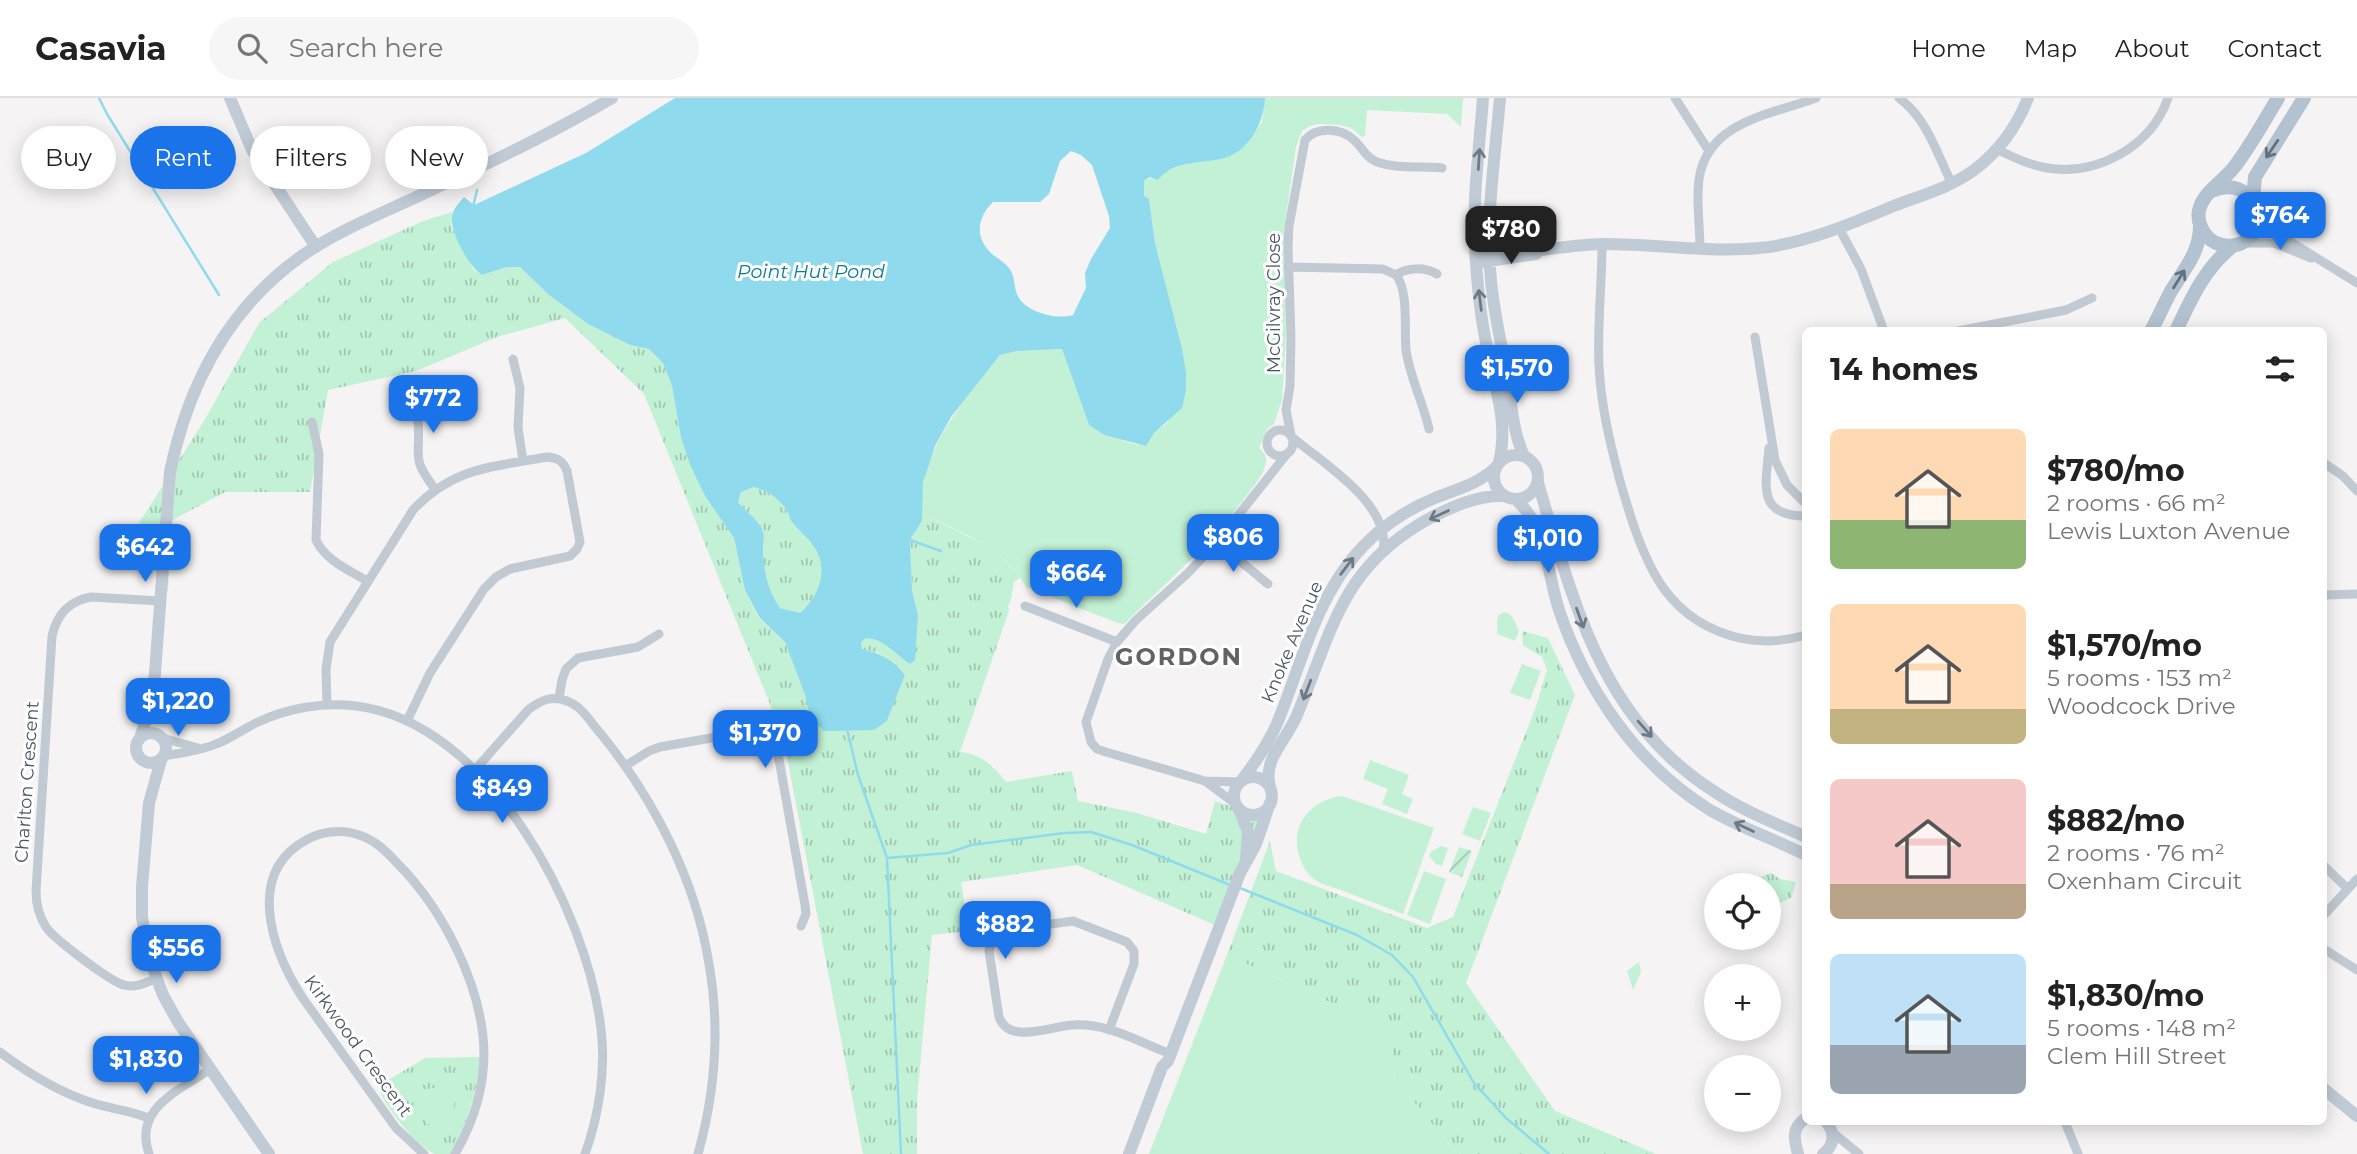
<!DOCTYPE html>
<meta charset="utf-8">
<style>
:root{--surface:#fff;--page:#f6f6f6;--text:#222;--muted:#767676;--line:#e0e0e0;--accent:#1a73e8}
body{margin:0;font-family:Montserrat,sans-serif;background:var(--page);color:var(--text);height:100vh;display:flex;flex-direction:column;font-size:26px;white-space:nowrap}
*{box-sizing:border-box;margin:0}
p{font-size:23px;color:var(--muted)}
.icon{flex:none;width:38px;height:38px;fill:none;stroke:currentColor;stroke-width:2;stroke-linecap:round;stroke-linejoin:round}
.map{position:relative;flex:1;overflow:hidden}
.panel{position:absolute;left:1802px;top:229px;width:525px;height:798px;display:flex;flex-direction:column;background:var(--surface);border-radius:10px;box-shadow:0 4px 18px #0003}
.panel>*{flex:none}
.top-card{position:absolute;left:21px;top:28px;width:665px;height:63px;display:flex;gap:14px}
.fabs{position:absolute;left:1704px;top:775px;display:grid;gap:14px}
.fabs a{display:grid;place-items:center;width:77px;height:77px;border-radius:50%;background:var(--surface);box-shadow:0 4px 18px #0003;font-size:35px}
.price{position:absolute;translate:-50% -60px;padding:0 16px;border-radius:14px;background:var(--accent);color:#fff;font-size:23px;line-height:46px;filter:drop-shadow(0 2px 4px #0008)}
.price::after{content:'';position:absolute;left:50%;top:42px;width:21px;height:16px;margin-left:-10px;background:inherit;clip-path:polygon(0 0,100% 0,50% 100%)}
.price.current{background:#222;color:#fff}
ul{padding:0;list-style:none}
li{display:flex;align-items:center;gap:21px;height:175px;padding:0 28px}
li span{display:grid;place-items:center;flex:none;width:196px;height:140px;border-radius:10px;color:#555}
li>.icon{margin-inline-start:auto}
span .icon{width:84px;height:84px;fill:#fffc;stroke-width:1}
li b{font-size:30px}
h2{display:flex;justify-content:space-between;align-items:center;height:84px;padding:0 28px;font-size:30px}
.pill{padding:0 24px;border-radius:32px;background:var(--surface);box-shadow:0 4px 18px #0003;font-size:24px;line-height:63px}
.pill.current{background:var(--accent);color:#fff}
header{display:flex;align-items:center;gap:42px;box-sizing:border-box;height:98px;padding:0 35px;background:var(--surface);border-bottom:2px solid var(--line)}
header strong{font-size:33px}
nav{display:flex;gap:38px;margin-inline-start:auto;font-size:24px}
.search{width:490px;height:63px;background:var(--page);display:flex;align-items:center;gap:18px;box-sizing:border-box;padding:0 24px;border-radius:38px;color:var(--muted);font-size:26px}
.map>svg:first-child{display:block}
.grass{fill:url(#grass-tufts)}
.park{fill:#c3f1d5}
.garden{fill:url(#garden-furrows)}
.water{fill:#90daee;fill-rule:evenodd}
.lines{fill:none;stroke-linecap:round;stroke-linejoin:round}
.stream{stroke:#90daee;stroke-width:2.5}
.street{stroke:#c1cad2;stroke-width:9}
.secondary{stroke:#c1cbd6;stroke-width:12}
.primary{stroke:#b3c2d1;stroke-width:14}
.oneway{stroke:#64717d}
.oneway2{stroke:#6e7984}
.labels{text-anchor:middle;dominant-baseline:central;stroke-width:6;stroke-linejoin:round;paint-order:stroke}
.street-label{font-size:18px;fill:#4a5661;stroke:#fff}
.water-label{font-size:19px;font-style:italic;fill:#0c7c9b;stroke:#fff}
.district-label{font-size:24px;font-weight:bold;letter-spacing:2px;fill:#5f6368;stroke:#fff}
</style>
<header>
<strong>Casavia</strong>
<div class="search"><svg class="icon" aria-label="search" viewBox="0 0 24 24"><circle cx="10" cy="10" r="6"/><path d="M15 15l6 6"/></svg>Search here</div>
<nav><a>Home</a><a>Map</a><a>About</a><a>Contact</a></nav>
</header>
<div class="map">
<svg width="2357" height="1056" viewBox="0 0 2357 1056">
<defs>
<pattern id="grass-tufts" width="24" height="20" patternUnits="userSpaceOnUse" patternTransform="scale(1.75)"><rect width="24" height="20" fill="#c3f1d5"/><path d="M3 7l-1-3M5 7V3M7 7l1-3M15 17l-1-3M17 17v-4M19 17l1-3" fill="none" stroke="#a0c6b0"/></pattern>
<pattern id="garden-furrows" width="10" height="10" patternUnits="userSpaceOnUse" patternTransform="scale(1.75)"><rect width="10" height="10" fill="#c3f1d5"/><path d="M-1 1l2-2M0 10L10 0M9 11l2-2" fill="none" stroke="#a0c6b0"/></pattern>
</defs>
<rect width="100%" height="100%" fill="#f5f3f3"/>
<!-- grass -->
<path class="grass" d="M 452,114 L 451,128 L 474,172 L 482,177 L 507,169 L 520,169 L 549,197 L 588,226 L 630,247 L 649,251 L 663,265 L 672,288 L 681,340 L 690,367 L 705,398 L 734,440 L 745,492 L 758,519 L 785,544 L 805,597 L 810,619 L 887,623 L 905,577 L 879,555 L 862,551 L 861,545 L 863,541 C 880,537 897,558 910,566 L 918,517 L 912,493 L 910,442 L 922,423 L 922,415 L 993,451 L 1021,479 L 1014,484 L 1010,505 L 1008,507 L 1009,513 L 960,654 C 982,656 993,668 1006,684 L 1072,673 L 1078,703 L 1137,715 L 1206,736 L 1215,703 L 1265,719 L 1222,830 L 1077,767 L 961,784 L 969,833 L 932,837 L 917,1002 L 917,1056 L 863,1056 L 783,638 L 644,296 L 565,220 L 497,239 L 416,273 L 328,292 L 310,394 L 225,394 L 171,423 L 168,493 L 132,436 L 204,323 L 259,225 L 333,164 L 423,123 Z
M 754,389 C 767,393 781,402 788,415 C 792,423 787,418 793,425 C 798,432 806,438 812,446 C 830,469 820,497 800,515 L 780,510 C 767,491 764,474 763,451 C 763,445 765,439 763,434 C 758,420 746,414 738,404 L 741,394 Z
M 1522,533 L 1548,540 L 1575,597 L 1466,885 L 1555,1013 L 1656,1056 L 1461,1056 L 1454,1052 L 1395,981 L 1390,932 L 1227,857 L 1270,743 L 1276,773 L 1427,830 L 1453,819 L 1536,609 L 1547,572 L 1542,559 L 1523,547 Z
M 1771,775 L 1780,781 L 1796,784 L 1791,800 L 1780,805 L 1769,801 L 1769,788 L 1756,787 L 1762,778 Z
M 1639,864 L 1641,874 L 1633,892 L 1627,873 Z
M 481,959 C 476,995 468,1023 452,1056 C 447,1056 439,1056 435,1056 C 417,1049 382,1006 378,988 L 425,960 Z"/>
<!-- park -->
<path class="park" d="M 1265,0 L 1463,0 L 1461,29 L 1447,16 L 1367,12 L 1365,38 L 1362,39 L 1351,30 L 1340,27 L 1318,26 L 1310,28 L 1302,33 L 1296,49 L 1284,131 L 1286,237 L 1282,302 L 1274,326 L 1267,331 L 1259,350 C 1263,354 1267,358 1266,364 C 1264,376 1254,388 1247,397 C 1210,447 1168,483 1124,526 L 1118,525 L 1026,489 C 1005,450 960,434 922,415 C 923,405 921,393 924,382 C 936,333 969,296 1000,257 L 1017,253 L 1062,251 L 1089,327 L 1104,337 L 1138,347 L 1167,325 L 1186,293 L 1186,274 L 1155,145 L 1149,101 L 1144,98 L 1144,83 L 1184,66 L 1226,59 L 1246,46 L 1262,24 Z
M 1504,514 C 1513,515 1515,525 1519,533 L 1515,543 L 1497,536 C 1499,527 1493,519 1504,514 Z
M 1522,566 L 1541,573 L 1530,602 L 1510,595 Z
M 1370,662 L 1409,677 L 1402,696 L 1413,701 L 1407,716 L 1382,706 L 1388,691 L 1363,681 Z
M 1342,698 L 1434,730 L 1403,816 C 1382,808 1361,800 1341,792 C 1333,789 1322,787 1315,782 C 1300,771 1292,745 1300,727 C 1308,709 1323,701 1342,698 Z
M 1473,709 L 1491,715 L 1480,743 L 1462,736 Z
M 1441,748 L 1448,750 L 1442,768 L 1436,766 L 1429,758 L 1431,754 Z
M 1424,773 L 1446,781 L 1430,826 L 1407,817 Z
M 1227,857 L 1391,932 L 1395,981 L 1454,1052 L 1461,1056 L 1149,1056 Z
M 443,987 L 449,988 L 451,993 L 450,1000 L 455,1003 C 454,1016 443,1022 432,1028 L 426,1025 L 413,994 C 418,990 433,992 443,987 Z"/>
<!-- garden -->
<path class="garden" d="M 1459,749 L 1472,753 L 1462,779 L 1449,774 Z"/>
<!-- water -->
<path class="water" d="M 675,0 L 1265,0 C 1264,24 1250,52 1225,60 C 1202,66 1175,61 1158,82 L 1150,79 L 1144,83 L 1144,98 L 1149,101 L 1155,145 L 1182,251 L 1186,274 L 1186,293 L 1182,310 L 1154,335 L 1146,348 L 1104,337 L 1089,327 L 1062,251 L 1017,253 L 1000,257 L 951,319 L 935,348 L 923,385 L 922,423 L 910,442 L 912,493 L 918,517 L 915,562 L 910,566 C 897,558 880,537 864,541 L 861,545 L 862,551 C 881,555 893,562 905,577 L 887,623 L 874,632 L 824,633 L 810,619 L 805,597 L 785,544 L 759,519 L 745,492 L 734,440 L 705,398 L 690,367 L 681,340 L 672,288 L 663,265 L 649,251 L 630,247 L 588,226 L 549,197 L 520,169 L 507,169 L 482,177 C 469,169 449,132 452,118 C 453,111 459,105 464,99 L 474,107 L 586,55 ZM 1071,53 L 1081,57 L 1092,67 L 1109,118 L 1110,130 L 1091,161 L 1085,175 L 1086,190 L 1073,217 C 1058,222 1028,215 1019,200 C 1013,191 1016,179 1009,170 C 1004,164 997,160 992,156 C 974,139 977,120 993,104 L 1040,104 L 1049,96 L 1060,63 ZM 754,389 C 767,393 782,402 788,415 C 792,423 787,418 793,425 C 798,432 806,438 812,446 C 830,469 820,497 800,515 L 780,510 C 767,491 764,474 763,451 C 763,445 765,439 763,434 C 758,420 746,414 738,404 L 741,394 Z"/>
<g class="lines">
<!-- stream -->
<path class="stream" d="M 99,0 L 107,16 L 219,197
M 473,109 L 477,92
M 910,442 L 941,453
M 847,631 L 858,677 L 887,760 L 948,755 L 971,747 L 1064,735 L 1091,734 L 1132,747 L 1230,787
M 887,760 L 901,1056
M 1240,790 L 1357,837 L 1392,857 L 1413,879 L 1474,985 L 1506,1020 L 1549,1056"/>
<!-- street -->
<path class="street" d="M 1675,0 L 1709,53
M 1899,0 C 1927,20 1937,56 1952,86
M 1996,51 C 2013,59 2029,67 2047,70 C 2097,78 2151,49 2168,0
M 2258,114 L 2278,136 L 2357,185
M 1839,130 L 1861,171 L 1884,233
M 2245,145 L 2274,145 L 2311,160
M 1602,146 C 1602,187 1597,228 1599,268 C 1601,308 1610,345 1620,383 C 1629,414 1638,445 1653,473 C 1683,530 1745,555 1806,537
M 1700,151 C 1700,128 1696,103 1699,81 C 1708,23 1770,17 1816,0
M 1288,169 L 1383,171 L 1396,177 C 1409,193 1404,232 1406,252 C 1410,280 1423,304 1429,331
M 1396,177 C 1407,169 1425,169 1437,176
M 1958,233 L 2066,212 L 2092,200
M 1755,239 L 1775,362 L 1787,387 L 1806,406
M 513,261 L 520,290 L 518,330 L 523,363
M 411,292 C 414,302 418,314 418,324 C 421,360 410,358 435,391
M 312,324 L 319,356 L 316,442 C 325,462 349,472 367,483
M1267 345a13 13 0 1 1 26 0a13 13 0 1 1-26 0Z
M 1291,337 L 1286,312 L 1290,288 L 1291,239 L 1288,149 L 1289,128 L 1305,42 C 1317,28 1341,30 1354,42 C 1363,50 1365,59 1377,64 C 1397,71 1422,68 1442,70
M 1293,340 C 1323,365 1392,407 1383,453
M 1769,350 C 1766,387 1756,418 1806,418
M 2324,365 L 2343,378 L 2357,393
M 1217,444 L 1268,486
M 2324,497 L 2357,496
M 1025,508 L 1117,544
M 559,600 L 562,582 L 566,571 L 578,560 L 638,549 L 659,536
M 327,607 L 326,571 L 330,544 L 413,412 C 453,369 493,369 547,359 C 558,360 563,363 567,373 L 580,444 L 577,451 L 570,458 L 510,471 L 496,479 L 484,491 L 430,575 L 407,623
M 162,640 L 198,650
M 164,658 C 180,655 200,653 216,646 C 230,641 243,631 258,624 C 288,610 323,604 356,608 C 488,624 587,811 601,931 C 606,972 599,1017 585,1056
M 625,668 L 649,653 L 660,649 L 745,634 C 763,634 771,640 778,656 L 805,807 L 806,816 L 801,828
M 474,673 L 528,612 C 541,602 552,597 567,603 C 582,608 591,625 601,636 C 654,701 696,783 709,866 C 720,929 715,995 698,1056
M 1205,683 L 1237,707
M 1240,684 L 1205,683 L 1106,654 L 1097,651 L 1091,644 L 1086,624 L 1108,561 L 1117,544 L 1135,523 L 1188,475 L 1217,444 L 1286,357
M 2324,768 L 2347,790
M 2324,817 L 2357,781
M 2324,851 L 2357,872
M 155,881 C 145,885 135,890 124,887 C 111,884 54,841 46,829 C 39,818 36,806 36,793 L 52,538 C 57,517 68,503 91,499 L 160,503
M 1109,932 L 1134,866 L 1134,853 L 1127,844 L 1073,823 L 1002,833 L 992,840 L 989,853 L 999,919 C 1009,947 1050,928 1073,927 C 1106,924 1141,945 1171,956
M 0,954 C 29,976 60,995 96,1006 C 113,1011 132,1013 148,1020
M 2065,1024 L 2078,1056
M 1832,1034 L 1859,1056
M 149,1056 C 133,1010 179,993 210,971
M 424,1056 L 396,1030 L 302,899 C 272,852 244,774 308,741 C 323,733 343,731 359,737 C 375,742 386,753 397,765 C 443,811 483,889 484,955 C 484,991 473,1025 455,1056"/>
<!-- secondary -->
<path class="secondary" d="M 230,0 L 252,52 L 316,149
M 1483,0 C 1479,55 1471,110 1476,165 C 1478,193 1481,222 1487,249 C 1494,288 1509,324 1499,364
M 1500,0 C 1495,60 1485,123 1491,183 C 1494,216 1502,247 1507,279 C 1512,306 1512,332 1524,358
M 1482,153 L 1531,149
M 1476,165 L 1536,156 L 1540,152 C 1561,150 1583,146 1604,146 C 1659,146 1715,156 1769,149 C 1814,142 1855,124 1896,107 C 1923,97 1951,89 1974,72 C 1998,54 2017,28 2028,0
M1494 379a22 22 0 1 1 44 0a22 22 0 1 1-44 0Z
M 1538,385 C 1574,505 1601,622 1715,694 C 1743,713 1775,725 1806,739
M 1515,401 C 1547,427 1547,475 1559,512 C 1586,592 1637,667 1710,712 C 1741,730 1774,741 1806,757
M136 650a15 15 0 1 1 30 0a15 15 0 1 1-30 0Z
M 140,640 L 153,601 L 170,374 C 188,287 229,209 303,157 C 341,131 385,114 427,94 C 490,65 552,35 612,0
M 161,662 L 149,705 L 142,789 L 142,819 L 148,857 L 163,897 L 178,924 L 269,1056
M1234 698a19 19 0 1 1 38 0a19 19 0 1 1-38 0Z
M 1242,682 C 1255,665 1267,647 1276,628 C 1301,569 1314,504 1357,455 C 1378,431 1406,412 1435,400 C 1457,391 1479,386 1496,369
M 1270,689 C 1262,661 1287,642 1297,617 C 1334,529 1341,468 1432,419 C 1454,408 1479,397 1503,398
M 1239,711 L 1248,734 L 1246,761
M 2324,991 L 2357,1018
M 1129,1056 L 1162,969 L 1168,963 L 1240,775 L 1256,746 L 1270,705
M 1798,1056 C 1794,1041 1791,1030 1806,1020
M 1823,1056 C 1834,1048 1836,1035 1826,1024"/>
<!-- primary -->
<path class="primary" d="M 2212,93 C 2251,75 2277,127 2242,145 C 2234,149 2223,148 2216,145 C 2203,139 2195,122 2200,109 C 2205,93 2225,82 2235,68 C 2251,47 2264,23 2278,0
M 2253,101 L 2255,79 L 2304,0
M 2151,233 C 2158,220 2164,206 2171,193 C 2184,172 2200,154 2200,128
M 2176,233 C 2191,201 2205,169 2234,147"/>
</g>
<!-- one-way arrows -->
<defs><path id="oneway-shaft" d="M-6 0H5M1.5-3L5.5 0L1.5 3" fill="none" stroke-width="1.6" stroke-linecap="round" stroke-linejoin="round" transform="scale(1.75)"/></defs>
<g class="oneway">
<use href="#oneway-shaft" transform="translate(2272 51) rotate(124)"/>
<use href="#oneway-shaft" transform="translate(2179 181) rotate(-58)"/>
</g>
<g class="oneway2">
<use href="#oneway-shaft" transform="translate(1479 61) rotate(-86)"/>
<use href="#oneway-shaft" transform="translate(1480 202) rotate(-97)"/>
<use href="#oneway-shaft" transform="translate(1439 417) rotate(155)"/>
<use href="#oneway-shaft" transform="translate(1347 468) rotate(-53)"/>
<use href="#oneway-shaft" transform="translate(1580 520) rotate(70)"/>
<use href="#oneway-shaft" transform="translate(1307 592) rotate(111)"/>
<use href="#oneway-shaft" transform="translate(1645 631) rotate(49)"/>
<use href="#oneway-shaft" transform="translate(1744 729) rotate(-155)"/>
</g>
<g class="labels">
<!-- street labels -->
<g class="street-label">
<text transform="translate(1274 205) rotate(-90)">McGilvray Close</text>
<text transform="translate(1292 544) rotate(-67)">Knoke Avenue</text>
<text transform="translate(27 684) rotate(-86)">Charlton Crescent</text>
<text transform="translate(358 948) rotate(54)">Kirkwood Crescent</text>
</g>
<!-- water labels -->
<g class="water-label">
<text x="811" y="173">Point Hut Pond</text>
</g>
<!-- district labels -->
<g class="district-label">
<text x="1179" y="558">GORDON</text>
</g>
</g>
</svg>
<div class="fabs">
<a><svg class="icon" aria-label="locate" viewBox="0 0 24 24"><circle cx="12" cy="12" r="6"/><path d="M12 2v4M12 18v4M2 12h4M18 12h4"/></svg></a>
<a>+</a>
<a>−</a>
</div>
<b class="price" style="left:2280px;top:154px">$764</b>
<b class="price current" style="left:1511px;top:168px">$780</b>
<b class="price" style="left:1517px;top:307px">$1,570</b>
<b class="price" style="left:433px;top:337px">$772</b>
<b class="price" style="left:1233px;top:476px">$806</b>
<b class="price" style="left:1548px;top:477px">$1,010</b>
<b class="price" style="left:145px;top:486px">$642</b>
<b class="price" style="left:1076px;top:512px">$664</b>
<b class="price" style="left:178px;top:640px">$1,220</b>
<b class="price" style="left:765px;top:672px">$1,370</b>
<b class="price" style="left:502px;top:727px">$849</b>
<b class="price" style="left:1005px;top:863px">$882</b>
<b class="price" style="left:176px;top:887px">$556</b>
<b class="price" style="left:146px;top:998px">$1,830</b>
<div class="top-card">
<a class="pill">Buy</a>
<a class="pill current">Rent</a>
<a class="pill">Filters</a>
<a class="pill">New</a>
</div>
<section class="panel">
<h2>14 homes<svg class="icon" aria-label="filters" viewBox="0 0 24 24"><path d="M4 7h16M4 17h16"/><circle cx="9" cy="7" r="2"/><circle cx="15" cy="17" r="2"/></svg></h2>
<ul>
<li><span style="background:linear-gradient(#ffd9b3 65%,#8fb573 0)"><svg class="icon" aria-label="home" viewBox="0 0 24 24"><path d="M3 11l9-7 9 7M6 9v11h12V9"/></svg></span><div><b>$780/mo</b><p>2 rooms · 66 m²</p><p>Lewis Luxton Avenue</p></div></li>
<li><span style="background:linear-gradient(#ffd9b3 75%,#c2b280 0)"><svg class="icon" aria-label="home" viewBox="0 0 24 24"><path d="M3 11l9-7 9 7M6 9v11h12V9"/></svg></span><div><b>$1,570/mo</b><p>5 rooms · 153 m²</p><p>Woodcock Drive</p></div></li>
<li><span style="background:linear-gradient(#f6c9c9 75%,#b9a48a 0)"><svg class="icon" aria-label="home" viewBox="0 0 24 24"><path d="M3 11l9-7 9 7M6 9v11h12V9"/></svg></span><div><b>$882/mo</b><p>2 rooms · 76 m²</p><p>Oxenham Circuit</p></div></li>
<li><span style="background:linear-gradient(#bfe0f5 65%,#9aa5b1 0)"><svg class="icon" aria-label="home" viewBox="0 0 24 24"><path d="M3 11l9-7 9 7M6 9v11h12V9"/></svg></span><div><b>$1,830/mo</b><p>5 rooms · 148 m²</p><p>Clem Hill Street</p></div></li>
</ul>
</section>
</div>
